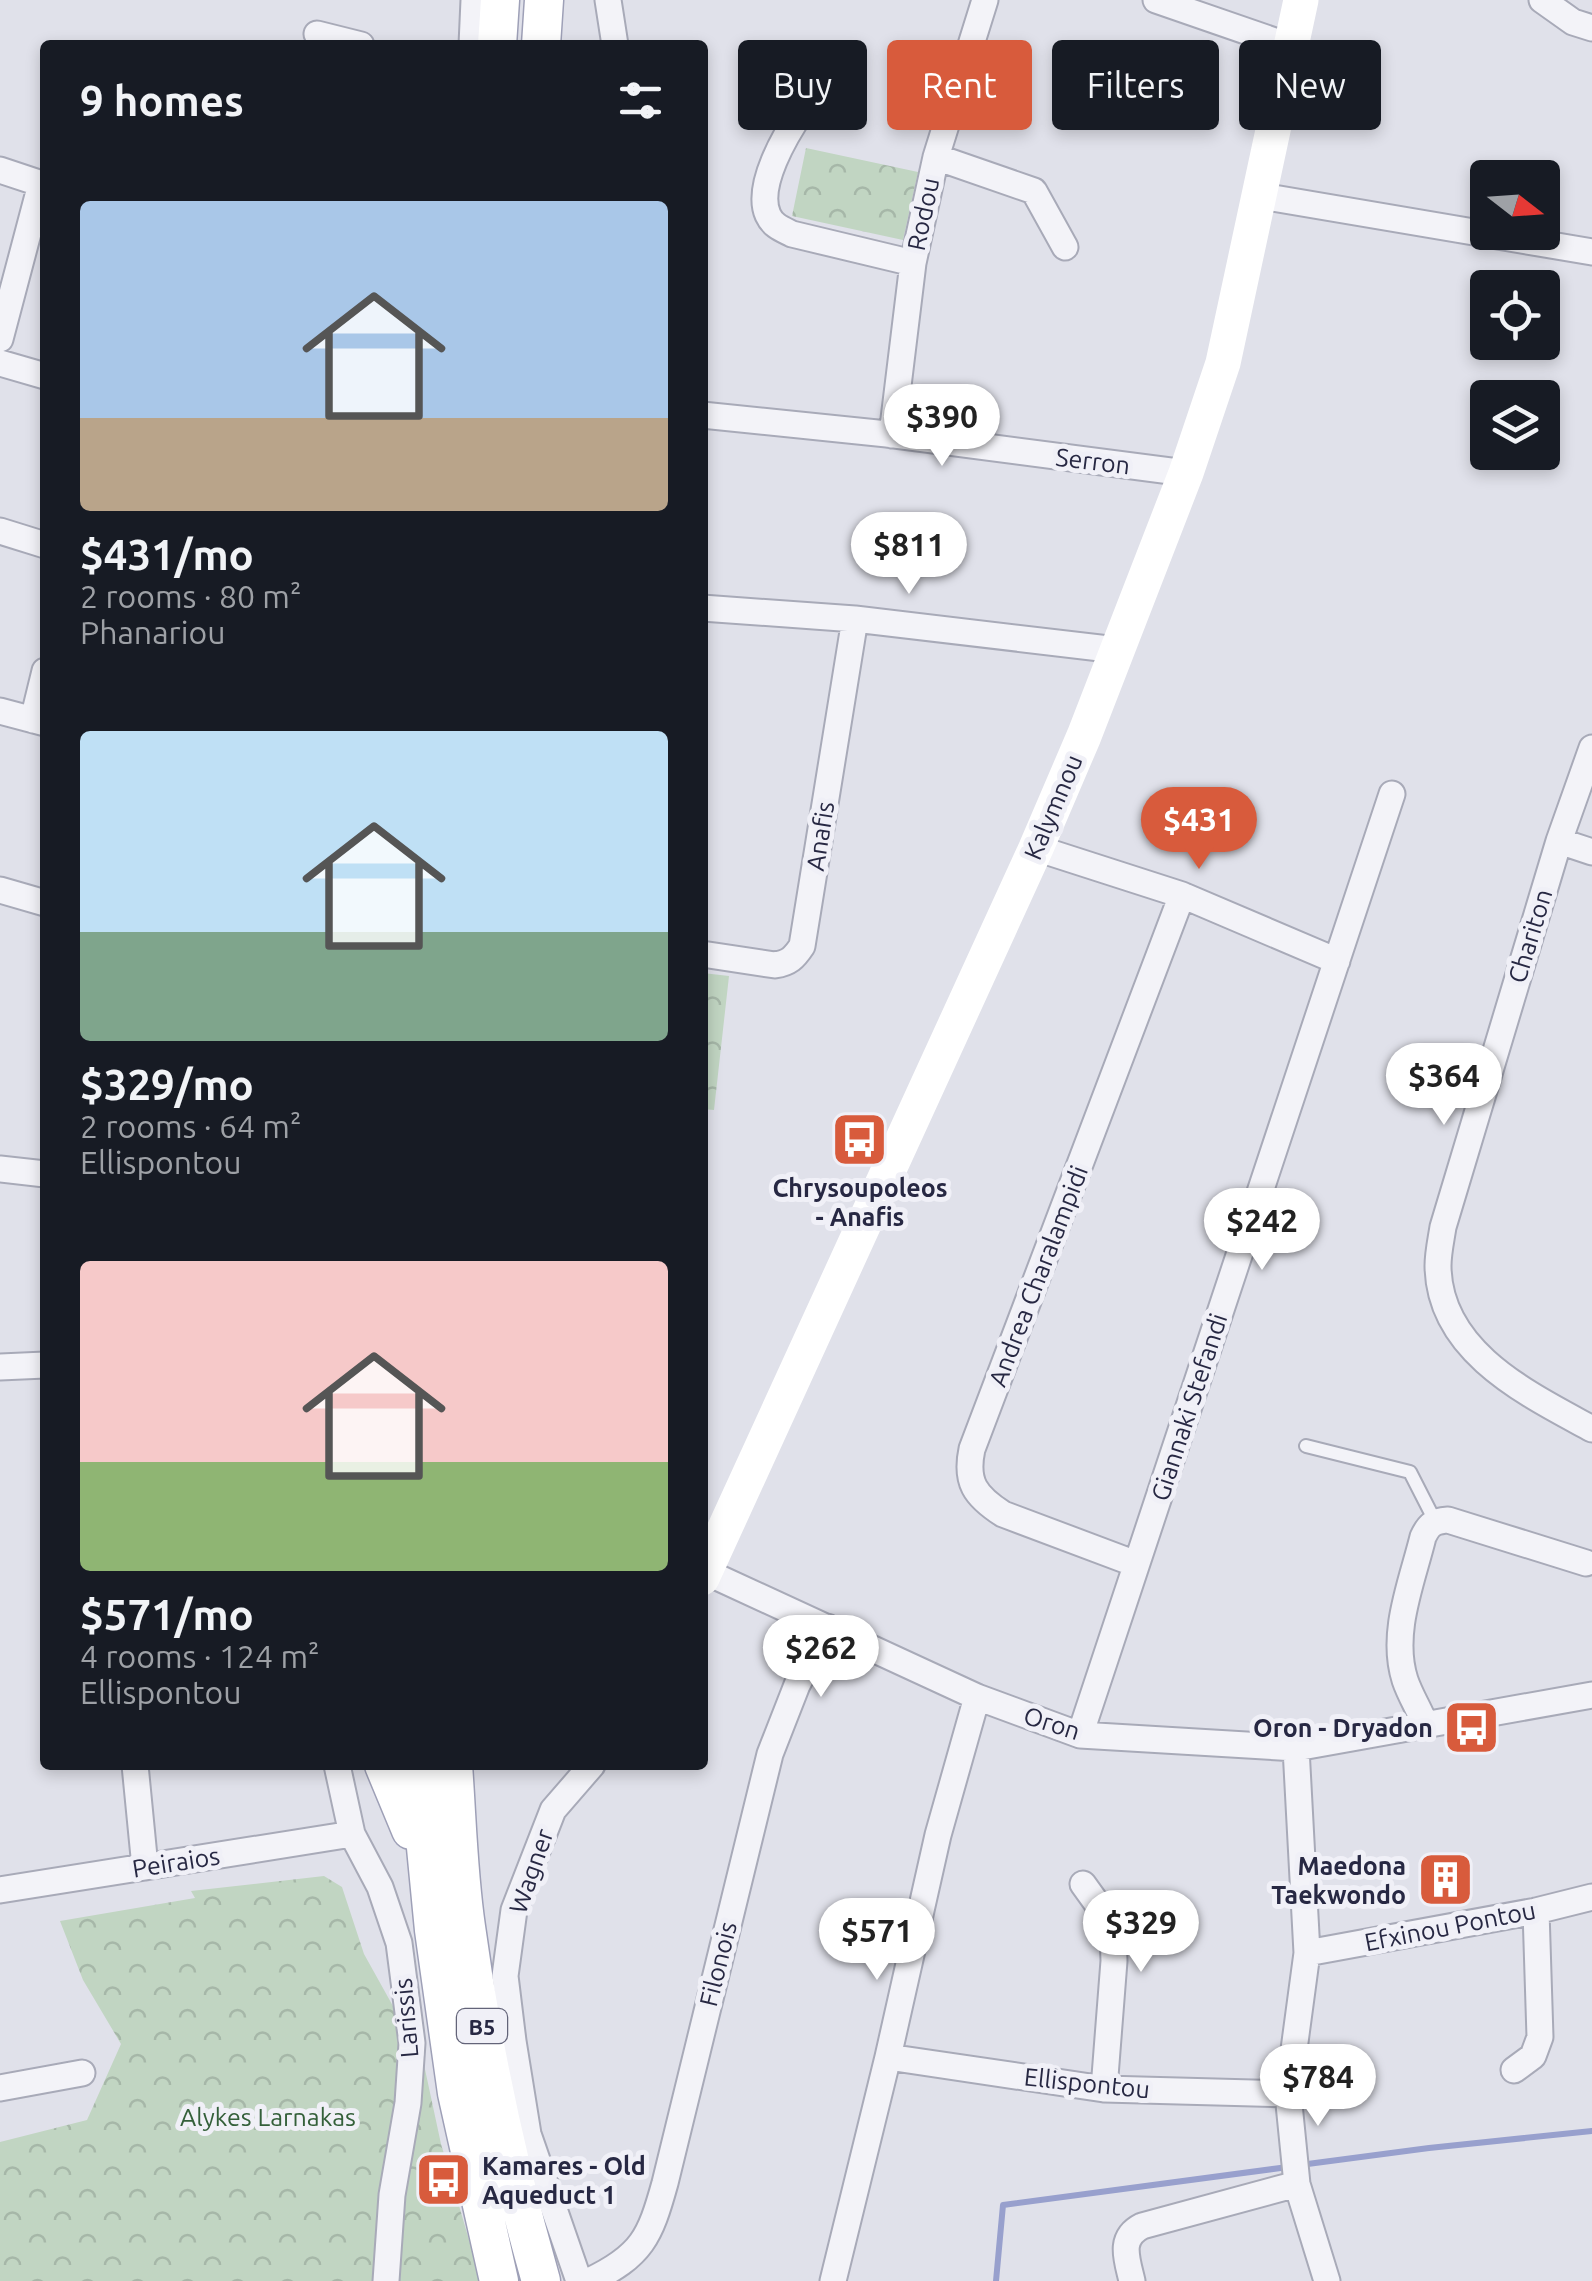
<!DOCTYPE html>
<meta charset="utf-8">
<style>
:root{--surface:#171b24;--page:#20242c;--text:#f1f3f6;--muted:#9ea1a6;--accent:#d85b3c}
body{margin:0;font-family:Ubuntu,sans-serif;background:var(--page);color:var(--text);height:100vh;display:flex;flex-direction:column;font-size:38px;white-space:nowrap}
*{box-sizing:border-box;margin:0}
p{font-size:32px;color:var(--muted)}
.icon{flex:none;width:55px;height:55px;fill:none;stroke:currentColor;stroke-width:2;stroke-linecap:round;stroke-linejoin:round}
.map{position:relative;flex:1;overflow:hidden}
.drawer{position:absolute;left:40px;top:40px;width:668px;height:1730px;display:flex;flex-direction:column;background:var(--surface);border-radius:10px;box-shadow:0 5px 15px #0003}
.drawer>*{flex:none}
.banner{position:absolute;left:738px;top:40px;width:702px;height:90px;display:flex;gap:20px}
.needle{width:65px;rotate:107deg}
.buttons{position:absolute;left:1470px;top:160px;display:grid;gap:20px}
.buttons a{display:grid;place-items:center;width:90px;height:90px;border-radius:10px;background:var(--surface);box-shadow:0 5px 15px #0003;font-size:50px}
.price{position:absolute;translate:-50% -85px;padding:0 22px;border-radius:35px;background:#fff;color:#222;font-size:32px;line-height:65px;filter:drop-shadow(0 2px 5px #0008)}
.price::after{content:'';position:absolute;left:50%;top:60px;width:30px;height:22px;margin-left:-15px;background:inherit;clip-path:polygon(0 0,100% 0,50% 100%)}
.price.active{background:var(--accent);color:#fff}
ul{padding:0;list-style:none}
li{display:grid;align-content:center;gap:20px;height:530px;padding:0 40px}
li span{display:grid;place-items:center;height:310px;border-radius:10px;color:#555}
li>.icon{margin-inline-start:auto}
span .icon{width:180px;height:180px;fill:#fffc;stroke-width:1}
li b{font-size:42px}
h2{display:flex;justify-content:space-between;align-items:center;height:120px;padding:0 40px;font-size:42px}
.chip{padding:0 35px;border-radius:10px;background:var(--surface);box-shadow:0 5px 15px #0003;font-size:35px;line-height:90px}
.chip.active{background:var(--accent);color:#fff}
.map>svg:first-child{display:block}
.park{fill:url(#park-crowns)}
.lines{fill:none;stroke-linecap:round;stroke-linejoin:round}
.stream{stroke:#98a0cd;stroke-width:6}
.lane-casing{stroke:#a8aab8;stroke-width:16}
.street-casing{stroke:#a8aab8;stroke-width:29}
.primary-casing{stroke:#9ea0b7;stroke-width:41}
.lane{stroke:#f3f3f8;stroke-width:12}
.street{stroke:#f3f3f8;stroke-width:25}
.secondary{stroke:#fff;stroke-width:35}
.primary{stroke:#fff;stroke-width:38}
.labels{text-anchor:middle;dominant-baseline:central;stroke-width:10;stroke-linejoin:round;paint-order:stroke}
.shield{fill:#f0f0f7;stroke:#636479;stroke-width:2.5}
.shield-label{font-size:22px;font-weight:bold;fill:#272843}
.street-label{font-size:25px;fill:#272843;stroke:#f0f0f7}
.poi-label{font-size:25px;font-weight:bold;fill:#272843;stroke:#f0f0f7;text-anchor:end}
.park-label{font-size:25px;fill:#34603a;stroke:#f0f0f7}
</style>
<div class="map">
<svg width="1592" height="2281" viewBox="0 0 1592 2281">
<defs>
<pattern id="park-crowns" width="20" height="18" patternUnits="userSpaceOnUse" patternTransform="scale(2.5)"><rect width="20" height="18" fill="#c1d5c2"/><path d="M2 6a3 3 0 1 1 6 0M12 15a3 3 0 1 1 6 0" fill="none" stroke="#a6b7a8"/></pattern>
</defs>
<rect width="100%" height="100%" fill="#e0e1ea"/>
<!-- park -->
<path class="park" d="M 806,148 L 918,172 L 903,240 L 792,216 Z
M 703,973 L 729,976 L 714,1110 L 703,1109 Z
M 324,1876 L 342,1887 L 364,1954 L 423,2060 L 441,2144 L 481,2281 L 0,2281 L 0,2142 L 87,2120 L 121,2044 L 83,1980 L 60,1921 L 195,1898 L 191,1891 Z"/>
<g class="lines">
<!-- stream -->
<path class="stream" d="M 1300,2165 L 1429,2148 L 1592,2131
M 996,2281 L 1003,2205 L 1288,2167"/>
<defs>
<path id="lane" d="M 1306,1446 L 1410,1472 L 1435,1521"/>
<path id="street" d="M 608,0 L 615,45
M 1156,0 L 1292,47
M 1542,0 L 1573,22 L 1592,28
M 317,34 L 361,45
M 472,45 L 474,0
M 802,111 C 786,134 755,186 768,215 C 773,226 782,229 792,234 L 913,263
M 936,157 L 1034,191 L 1065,247
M 0,170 L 45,185
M 1261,196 L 1592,252
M 0,339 L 41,184
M 0,363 L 45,376
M 702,415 L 887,434 L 1186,473
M 892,435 L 913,263 L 936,157 L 985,0
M 0,531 L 45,545
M 702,608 L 855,619 L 1117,650
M 0,711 L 45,723
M 33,720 L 45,671
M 1592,748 L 1559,841 L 1443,1227 C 1441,1240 1438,1253 1438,1266 C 1439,1352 1528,1394 1592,1429
M 1559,841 L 1592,852
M 1036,848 L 1182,895 L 1337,961
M 0,890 L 45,903
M 702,954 L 775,965 C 789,963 794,958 802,946 L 855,619
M 0,1169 L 45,1174
M 0,1367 L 45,1365
M 1136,1564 L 1003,1514 C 975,1496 965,1482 972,1449 L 1182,895
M 706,1572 L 977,1697 L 1080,1735 L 1296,1748 L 1592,1695
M 1425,1724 C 1419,1709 1410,1695 1405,1680 C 1390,1633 1412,1582 1423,1537 C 1429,1524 1434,1521 1448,1520 L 1586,1563
M 1080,1735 L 1392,794
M 1296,1748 L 1307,1953 L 1288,2094 L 1297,2184 L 1327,2281
M 135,1765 L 145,1867
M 337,1765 L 352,1834 L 380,1887 L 399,1943 L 412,2043 L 408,2103 L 392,2195 L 386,2281
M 1083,1884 L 1101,1909 L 1113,1933 L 1114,1961 L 1104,2089
M 0,1890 L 352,1834
M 1307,1953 L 1536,1911 L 1592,1897
M 888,2057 L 1104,2089 L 1288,2094
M 1514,2070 L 1533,2056 L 1540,2037 L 1536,1911
M 0,2088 L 82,2073
M 579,2281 L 528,2134 L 513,2041 L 505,1976 L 514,1910 L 553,1810 L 592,1765
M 589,2281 C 642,2256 650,2237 665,2183 L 770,1754 L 797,1685 L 827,1627
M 833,2281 L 888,2057 L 938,1835 L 977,1697
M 1132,2281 C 1127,2259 1118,2238 1142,2226 L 1297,2184"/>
<path id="primary" d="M 497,45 L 500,0
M 541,45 L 544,0
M 384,1765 L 411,1830
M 418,1765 L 434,1930 L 457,2093 L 499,2281
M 453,1765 C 457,1819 458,1873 466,1927 C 482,2046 508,2165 541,2281"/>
</defs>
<!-- lane casing -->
<use href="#lane" class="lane-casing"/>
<!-- street casing -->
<use href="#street" class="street-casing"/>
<!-- primary casing -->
<use href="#primary" class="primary-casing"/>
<!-- lane -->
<use href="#lane" class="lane"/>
<!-- street -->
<use href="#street" class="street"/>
<!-- secondary -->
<path class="secondary" d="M 702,1578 L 1036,848 L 1084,736 L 1186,473 L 1223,363 L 1301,0"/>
<!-- primary -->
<use href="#primary" class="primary"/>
</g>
<!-- icons -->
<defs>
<symbol id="bus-square" viewBox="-11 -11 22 22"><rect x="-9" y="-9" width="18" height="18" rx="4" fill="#d85b3c" stroke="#f0f0f7"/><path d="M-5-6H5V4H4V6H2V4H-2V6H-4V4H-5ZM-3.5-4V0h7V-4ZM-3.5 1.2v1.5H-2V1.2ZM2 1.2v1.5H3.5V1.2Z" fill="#fff"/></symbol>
<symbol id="building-square" viewBox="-11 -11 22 22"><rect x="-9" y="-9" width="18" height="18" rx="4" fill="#d85b3c" stroke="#f0f0f7"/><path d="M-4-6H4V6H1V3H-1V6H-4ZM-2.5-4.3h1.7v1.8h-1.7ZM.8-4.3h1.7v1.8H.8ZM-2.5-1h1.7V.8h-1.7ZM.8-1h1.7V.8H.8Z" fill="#fff"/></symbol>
</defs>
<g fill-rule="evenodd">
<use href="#bus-square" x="828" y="1108" width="63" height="63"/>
<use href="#bus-square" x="1440" y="1696" width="63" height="63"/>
<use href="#building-square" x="1414" y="1848" width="63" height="63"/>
<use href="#bus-square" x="412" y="2148" width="63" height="63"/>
</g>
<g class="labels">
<!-- shield labels -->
<rect class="shield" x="457" y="2009" width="50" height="34" rx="8"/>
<g class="shield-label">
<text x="482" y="2026">B5</text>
</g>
<!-- street labels -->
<g class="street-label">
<text transform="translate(923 214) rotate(-78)">Rodou</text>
<text transform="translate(1093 461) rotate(7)">Serron</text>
<text transform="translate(1053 807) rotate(-67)">Kalymnou</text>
<text transform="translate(820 836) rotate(-81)">Anafis</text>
<text transform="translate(1530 936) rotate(-73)">Chariton</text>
<text transform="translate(1038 1276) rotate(-69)">Andrea Charalampidi</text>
<text transform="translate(1189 1407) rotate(-72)">Giannaki Stefandi</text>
<text transform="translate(1052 1723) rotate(18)">Oron</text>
<text transform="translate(176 1862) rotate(-9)">Peiraios</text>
<text transform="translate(531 1871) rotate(-71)">Wagner</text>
<text transform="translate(1450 1926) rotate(-11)">Efxinou Pontou</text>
<text transform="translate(718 1964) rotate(-76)">Filonois</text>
<text transform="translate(406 2018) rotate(-95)">Larissis</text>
<text transform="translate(1087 2083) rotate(6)">Ellispontou</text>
</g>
<!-- poi labels -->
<g class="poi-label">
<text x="860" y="1188" text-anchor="middle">Chrysoupoleos<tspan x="860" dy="29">- Anafis</tspan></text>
<text x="1433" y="1728">Oron - Dryadon</text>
<text x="1406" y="1866">Maedona<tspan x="1406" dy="29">Taekwondo</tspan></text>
<text x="482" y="2166" text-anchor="start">Kamares - Old<tspan x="482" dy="29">Aqueduct 1</tspan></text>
</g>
<!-- park labels -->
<g class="park-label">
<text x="268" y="2117">Alykes Larnakas</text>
</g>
</g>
</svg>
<div class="buttons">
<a><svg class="needle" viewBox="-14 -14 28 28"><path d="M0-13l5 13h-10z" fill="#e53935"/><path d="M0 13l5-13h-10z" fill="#9ea1a6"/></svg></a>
<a><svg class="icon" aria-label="locate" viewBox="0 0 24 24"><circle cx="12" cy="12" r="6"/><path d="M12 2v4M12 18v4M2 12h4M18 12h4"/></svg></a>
<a><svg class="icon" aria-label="layers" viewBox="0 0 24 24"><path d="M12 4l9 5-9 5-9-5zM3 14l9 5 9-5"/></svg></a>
</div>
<b class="price" style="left:942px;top:469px">$390</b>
<b class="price" style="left:909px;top:597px">$811</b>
<b class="price active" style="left:1199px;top:872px">$431</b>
<b class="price" style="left:1444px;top:1128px">$364</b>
<b class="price" style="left:1262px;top:1273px">$242</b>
<b class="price" style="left:821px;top:1700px">$262</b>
<b class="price" style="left:1141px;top:1975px">$329</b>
<b class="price" style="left:877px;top:1983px">$571</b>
<b class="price" style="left:1318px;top:2129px">$784</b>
<div class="banner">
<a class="chip">Buy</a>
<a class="chip active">Rent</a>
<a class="chip">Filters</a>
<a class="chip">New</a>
</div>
<section class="drawer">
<h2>9 homes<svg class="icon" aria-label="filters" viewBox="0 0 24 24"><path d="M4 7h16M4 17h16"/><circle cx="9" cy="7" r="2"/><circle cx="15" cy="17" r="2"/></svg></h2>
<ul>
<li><span style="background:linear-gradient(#a9c7e8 70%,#b9a48a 0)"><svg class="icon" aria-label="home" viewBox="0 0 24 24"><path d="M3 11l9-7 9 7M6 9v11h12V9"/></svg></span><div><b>$431/mo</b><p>2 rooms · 80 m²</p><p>Phanariou</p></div></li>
<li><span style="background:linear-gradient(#bfe0f5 65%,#7fa58c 0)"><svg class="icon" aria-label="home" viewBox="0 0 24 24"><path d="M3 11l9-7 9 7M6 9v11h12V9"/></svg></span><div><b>$329/mo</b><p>2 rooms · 64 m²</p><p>Ellispontou</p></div></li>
<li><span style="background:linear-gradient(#f6c9c9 65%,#8fb573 0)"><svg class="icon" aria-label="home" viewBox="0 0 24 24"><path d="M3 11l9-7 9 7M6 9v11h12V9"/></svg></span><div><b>$571/mo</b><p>4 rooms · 124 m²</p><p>Ellispontou</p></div></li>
</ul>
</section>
</div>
